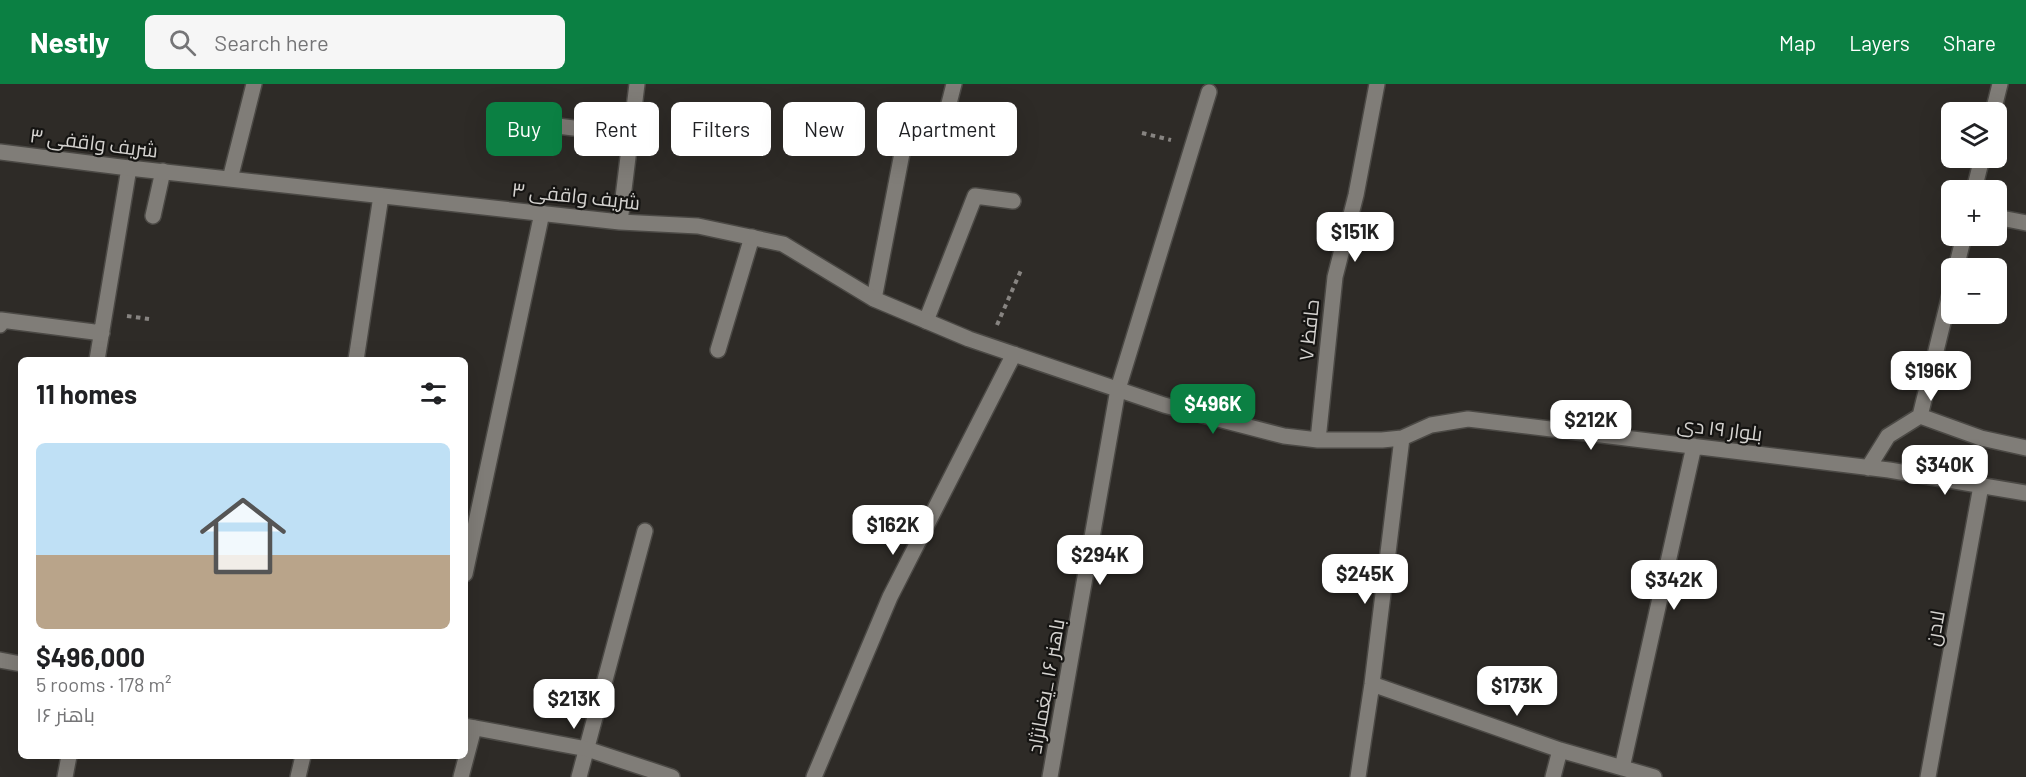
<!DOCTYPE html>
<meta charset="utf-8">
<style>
:root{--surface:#fff;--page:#f6f6f6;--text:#202124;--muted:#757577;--accent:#0b8043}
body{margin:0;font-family:Barlow,Cairo,sans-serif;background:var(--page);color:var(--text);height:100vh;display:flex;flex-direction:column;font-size:22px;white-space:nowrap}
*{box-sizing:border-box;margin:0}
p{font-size:20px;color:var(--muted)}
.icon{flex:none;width:33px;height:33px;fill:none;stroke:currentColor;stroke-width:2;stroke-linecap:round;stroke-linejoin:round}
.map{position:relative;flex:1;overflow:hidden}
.panel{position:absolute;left:18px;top:273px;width:450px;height:402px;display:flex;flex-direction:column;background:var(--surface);border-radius:9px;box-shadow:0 6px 24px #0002}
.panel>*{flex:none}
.hud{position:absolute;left:486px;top:18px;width:570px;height:54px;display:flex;gap:12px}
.tools{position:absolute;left:1941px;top:18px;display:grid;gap:12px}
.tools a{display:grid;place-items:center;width:66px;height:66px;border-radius:9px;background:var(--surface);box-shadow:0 6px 24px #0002;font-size:30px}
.price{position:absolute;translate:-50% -51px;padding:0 14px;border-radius:12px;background:#fff;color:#222;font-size:20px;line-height:39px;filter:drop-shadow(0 2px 3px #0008)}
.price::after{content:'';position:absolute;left:50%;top:36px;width:18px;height:14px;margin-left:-9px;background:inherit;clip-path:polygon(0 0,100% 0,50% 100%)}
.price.active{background:var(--accent);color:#fff}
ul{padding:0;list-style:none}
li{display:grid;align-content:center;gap:12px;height:318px;padding:0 18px}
li span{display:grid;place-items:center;height:186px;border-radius:9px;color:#555}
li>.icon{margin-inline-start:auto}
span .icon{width:108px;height:108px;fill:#fffc;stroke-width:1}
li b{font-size:26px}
h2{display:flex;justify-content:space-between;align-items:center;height:72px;padding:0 18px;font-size:26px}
.chip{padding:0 21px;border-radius:9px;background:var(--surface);box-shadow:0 6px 24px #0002;font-size:21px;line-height:54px}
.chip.active{background:var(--accent);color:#fff}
header{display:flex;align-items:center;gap:36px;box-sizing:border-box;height:84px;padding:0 30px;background:var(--accent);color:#fff}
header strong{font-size:28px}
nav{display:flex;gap:33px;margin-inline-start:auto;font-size:21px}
.search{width:420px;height:54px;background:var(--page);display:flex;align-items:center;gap:15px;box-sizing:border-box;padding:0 21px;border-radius:9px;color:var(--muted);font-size:22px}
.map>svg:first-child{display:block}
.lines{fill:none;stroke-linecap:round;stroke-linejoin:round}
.lane-casing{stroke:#4b4945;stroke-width:18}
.street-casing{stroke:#4b4945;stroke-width:18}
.path{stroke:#878481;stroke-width:4;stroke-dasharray:4.5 4.5;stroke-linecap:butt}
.lane{stroke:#807d78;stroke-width:15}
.street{stroke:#807d78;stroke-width:15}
.labels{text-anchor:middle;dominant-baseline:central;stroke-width:4.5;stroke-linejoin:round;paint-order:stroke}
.street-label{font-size:20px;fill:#d4d2cf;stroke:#151412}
</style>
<header>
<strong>Nestly</strong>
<div class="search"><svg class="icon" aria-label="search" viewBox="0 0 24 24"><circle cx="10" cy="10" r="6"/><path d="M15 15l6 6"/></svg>Search here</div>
<nav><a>Map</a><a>Layers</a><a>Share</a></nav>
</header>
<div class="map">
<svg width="2026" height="693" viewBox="0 0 2026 693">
<rect width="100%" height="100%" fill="#2e2b27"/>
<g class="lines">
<defs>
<path id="lane" d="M 549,41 L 631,51
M 153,132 L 163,87
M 1996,133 L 2026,139
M 874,215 L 908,38 L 942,47 L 954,0
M 926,237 L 975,112 L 1013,117
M 0,241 L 1,236 L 102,249
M 718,266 L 752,153
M 97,276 L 129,84
M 356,276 L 381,112
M 1118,305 L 1209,8
M 465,490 L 542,129
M 65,693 L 69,672
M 298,693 L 303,672
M 461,693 L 474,644
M 579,693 L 645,447"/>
<path id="street" d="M 1993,28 L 2000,0
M 0,68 L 129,84 L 620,138 L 698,142 L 783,160 L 874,215 L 969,255 L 1164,321 L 1284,352 L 1318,356 L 1382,356 L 1402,354 L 1431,341 L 1468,335 L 1889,386 L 2026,409
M 230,95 L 254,0
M 1974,106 L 1982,74
M 620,138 L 637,0
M 1956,184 L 1964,152
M 1920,332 L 1952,202
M 1318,356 L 1335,193 L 1356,111 L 1377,0
M 1868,384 L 1888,352 L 1920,332 L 1981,354 L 2026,364
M 0,576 L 21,580
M 1372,600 L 1560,666 L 1654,693
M 465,642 L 587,665 L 672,693
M 1622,684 L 1694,362
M 814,693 L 890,513 L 1014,270
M 1050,693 L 1118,305
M 1358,693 L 1372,600 L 1402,354
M 1553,693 L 1560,666
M 1928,693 L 1981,402"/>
</defs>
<!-- lane casing -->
<use href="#lane" class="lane-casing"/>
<!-- street casing -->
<use href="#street" class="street-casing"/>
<!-- path -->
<path class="path" d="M 1142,49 L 1171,56
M 127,232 L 149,235
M 997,241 L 1022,184"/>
<!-- lane -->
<use href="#lane" class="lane"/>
<!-- street -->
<use href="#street" class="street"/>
</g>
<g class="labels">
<!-- street labels -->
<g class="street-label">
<text transform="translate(94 58) rotate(7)">شریف واقفی ۳</text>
<text transform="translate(576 111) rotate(6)">شریف واقفی ۳</text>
<text transform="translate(1308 246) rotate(-84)">حافظ ۷</text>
<text transform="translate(1720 344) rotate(7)">بلوار ۱۹ دی</text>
<text transform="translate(1934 544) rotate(-80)">لادن</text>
<text transform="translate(1045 602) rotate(-80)">باهنر ۱۶ _یغمانژاد</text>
</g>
</g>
</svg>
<div class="tools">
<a><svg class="icon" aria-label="layers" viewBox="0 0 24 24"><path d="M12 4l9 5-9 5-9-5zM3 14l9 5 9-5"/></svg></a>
<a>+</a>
<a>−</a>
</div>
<b class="price" style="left:1355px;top:179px">$151K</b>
<b class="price" style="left:1931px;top:318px">$196K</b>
<b class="price active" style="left:1213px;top:351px">$496K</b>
<b class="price" style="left:1591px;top:367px">$212K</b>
<b class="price" style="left:1945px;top:412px">$340K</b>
<b class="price" style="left:893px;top:472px">$162K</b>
<b class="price" style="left:1100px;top:502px">$294K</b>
<b class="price" style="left:1365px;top:521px">$245K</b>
<b class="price" style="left:1674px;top:527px">$342K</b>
<b class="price" style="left:1517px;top:633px">$173K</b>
<b class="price" style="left:574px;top:646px">$213K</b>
<div class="hud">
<a class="chip active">Buy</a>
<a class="chip">Rent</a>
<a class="chip">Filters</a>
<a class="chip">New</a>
<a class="chip">Apartment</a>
</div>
<section class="panel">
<h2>11 homes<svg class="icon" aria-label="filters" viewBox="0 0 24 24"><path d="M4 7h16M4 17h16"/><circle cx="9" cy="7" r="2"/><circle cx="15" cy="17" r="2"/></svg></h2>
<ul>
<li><span style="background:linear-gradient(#bfe0f5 60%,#b9a48a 0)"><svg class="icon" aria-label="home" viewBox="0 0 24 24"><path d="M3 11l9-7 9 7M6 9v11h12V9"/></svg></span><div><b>$496,000</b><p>5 rooms · 178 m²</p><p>باهنر ۱۶</p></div></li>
</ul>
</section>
</div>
